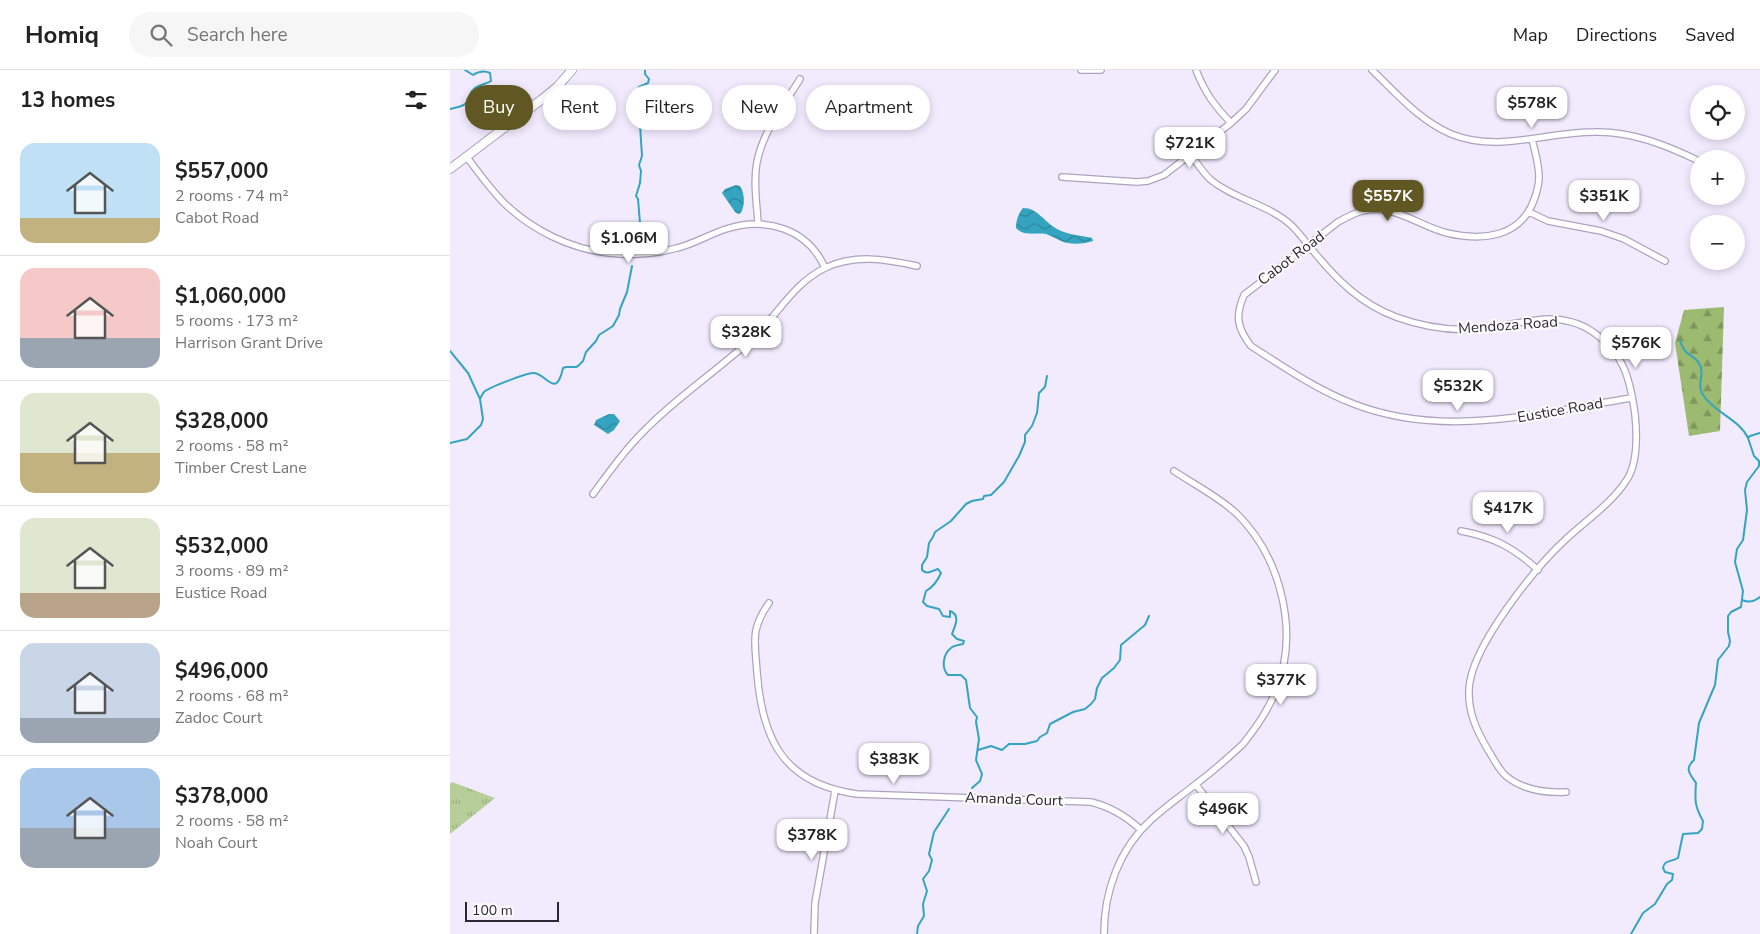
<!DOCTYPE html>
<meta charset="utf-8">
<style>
:root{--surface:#fff;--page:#f6f6f6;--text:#222;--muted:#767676;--line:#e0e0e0;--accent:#605723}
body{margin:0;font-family:"Nunito Sans",sans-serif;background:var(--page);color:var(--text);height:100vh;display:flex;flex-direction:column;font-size:19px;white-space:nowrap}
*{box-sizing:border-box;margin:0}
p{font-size:16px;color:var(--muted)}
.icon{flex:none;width:28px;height:28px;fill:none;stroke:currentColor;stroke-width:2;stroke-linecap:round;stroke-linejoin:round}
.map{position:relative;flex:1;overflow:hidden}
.panel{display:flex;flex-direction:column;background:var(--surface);width:450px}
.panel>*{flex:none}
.hud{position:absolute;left:15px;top:15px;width:475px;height:45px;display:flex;gap:10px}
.fabs{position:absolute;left:1240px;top:15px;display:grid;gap:10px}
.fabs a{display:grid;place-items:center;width:55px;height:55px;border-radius:50%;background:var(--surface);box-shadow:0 2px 8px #0003;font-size:25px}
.scale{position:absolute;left:15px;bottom:12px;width:94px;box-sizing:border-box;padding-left:5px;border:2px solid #2c2733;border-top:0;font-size:14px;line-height:18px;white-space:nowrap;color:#2c2733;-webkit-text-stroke:4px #fcfcfc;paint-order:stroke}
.price{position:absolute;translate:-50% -42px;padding:0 11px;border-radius:10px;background:#fff;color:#222;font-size:16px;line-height:32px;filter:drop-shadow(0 1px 2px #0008)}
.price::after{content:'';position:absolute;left:50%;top:30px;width:15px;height:11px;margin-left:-8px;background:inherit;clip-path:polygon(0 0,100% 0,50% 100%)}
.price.current{background:var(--accent);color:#fff}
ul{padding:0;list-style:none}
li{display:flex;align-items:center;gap:15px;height:125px;padding:0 20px}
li+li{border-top:1px solid var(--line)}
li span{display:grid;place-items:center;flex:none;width:140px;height:100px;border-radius:15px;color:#555}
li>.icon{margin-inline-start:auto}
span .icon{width:60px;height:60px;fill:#fffc;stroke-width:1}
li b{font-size:21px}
h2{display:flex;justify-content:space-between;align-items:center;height:60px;padding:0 20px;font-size:21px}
.chip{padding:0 18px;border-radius:22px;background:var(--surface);box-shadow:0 2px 8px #0003;font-size:18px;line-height:45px}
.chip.current{background:var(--accent);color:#fff}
header{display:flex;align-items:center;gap:30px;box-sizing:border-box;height:70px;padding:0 25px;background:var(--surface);border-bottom:1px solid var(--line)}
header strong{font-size:24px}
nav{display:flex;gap:28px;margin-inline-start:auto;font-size:18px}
.search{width:350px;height:45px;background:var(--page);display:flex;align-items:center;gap:12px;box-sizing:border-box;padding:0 18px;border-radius:28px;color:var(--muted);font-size:19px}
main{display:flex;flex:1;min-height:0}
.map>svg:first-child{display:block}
.grass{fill:url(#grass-tufts)}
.forest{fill:url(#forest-firs)}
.water{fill:url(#water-waves)}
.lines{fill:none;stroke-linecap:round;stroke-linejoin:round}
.stream{stroke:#35a4c0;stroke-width:2}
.minor-casing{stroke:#ada2c0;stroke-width:8}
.tertiary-casing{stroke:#ada2c0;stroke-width:10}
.minor{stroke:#fff;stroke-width:5.5}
.tertiary{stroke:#fff;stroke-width:8}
.labels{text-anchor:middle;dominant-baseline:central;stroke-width:4;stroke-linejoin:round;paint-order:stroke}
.street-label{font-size:15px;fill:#2c2733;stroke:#fcfcfc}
</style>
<header>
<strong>Homiq</strong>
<div class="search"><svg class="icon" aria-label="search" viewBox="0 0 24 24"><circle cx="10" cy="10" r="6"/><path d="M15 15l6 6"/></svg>Search here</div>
<nav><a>Map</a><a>Directions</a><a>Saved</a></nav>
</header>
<main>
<section class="panel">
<h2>13 homes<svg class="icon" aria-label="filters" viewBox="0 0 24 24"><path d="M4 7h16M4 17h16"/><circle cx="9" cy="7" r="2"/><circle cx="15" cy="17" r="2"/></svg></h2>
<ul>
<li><span style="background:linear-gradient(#bfe0f5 75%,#c2b280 0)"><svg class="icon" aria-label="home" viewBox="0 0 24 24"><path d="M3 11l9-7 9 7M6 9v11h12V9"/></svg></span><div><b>$557,000</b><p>2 rooms · 74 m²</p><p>Cabot Road</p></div></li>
<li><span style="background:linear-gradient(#f6c9c9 70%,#9aa5b1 0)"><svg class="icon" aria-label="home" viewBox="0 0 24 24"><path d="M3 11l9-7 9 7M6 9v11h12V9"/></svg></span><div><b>$1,060,000</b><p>5 rooms · 173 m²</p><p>Harrison Grant Drive</p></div></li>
<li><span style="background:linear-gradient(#dfe7d0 60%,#c2b280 0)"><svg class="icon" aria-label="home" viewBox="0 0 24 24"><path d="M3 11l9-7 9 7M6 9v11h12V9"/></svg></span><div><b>$328,000</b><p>2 rooms · 58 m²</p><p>Timber Crest Lane</p></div></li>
<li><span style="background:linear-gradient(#dfe7d0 75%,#b9a48a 0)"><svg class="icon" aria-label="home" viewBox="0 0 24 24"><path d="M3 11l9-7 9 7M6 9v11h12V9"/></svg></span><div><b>$532,000</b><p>3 rooms · 89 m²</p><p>Eustice Road</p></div></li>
<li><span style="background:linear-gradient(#c9d6e8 75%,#9aa5b1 0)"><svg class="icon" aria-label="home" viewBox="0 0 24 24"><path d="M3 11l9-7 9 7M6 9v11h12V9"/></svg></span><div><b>$496,000</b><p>2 rooms · 68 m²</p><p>Zadoc Court</p></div></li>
<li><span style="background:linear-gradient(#a9c7e8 60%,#9aa5b1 0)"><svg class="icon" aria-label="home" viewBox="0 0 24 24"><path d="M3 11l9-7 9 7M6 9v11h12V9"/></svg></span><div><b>$378,000</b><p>2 rooms · 58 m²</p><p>Noah Court</p></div></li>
</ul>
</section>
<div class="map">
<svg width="1310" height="864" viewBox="0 0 1310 864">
<defs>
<pattern id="grass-tufts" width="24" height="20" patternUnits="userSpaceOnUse" patternTransform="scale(1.25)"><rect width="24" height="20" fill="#b6ce97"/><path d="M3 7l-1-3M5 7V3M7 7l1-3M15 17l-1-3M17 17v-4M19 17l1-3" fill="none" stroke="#9db183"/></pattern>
<pattern id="forest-firs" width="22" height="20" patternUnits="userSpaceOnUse" patternTransform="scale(1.25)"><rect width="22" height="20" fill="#9cba70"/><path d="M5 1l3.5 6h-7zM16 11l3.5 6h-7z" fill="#7f975d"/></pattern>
<pattern id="water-waves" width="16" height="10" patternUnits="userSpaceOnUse" patternTransform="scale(1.25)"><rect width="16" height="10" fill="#35a4c0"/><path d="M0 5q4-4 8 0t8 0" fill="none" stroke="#2d869d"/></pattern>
</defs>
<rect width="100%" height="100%" fill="#f2ebfe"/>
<!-- grass -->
<path class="grass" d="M 2,712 L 45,728 L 0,764 L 0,714 Z"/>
<!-- forest -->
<path class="forest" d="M 1274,237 L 1270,361 L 1239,366 L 1225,273 L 1234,240 Z"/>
<!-- water -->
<path class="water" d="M 286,115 L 290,116 C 295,124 295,135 291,143 L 288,144 L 285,142 L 272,123 L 275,119 Z
M 573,138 C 588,138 594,152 607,159 C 618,165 630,165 642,168 L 643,171 C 635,174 619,175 611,171 C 606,169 602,166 596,164 C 585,162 575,167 566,158 C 566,151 568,144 573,138 Z
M 159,344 L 164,344 L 170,351 L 164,360 L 158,364 L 144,355 L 146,350 Z"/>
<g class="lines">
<!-- stream -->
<path class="stream" d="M 0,39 C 6,37 15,37 18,31 C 20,27 19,23 23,20 C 28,14 35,15 41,11 L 40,3 C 34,0 29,1 23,5 L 15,0
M 183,173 L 184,162 L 190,153 L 188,129 L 186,126 L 190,113 L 191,101 L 189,95 L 192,86 L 190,55 L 191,49 L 190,32 L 186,23 L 189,17 L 198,13 L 199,9 L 195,4 L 195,0
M 1230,271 C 1231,274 1233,278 1235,281 C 1240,286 1247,288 1250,295 C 1255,304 1246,315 1253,325 C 1265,343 1289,349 1298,368
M 0,281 L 18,303 L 30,329
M 0,373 L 17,369 L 31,355 L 33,349 L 30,329 C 31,327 33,323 34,322 C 38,318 78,302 84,303 C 97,304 106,330 113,298 L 116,297 L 126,297 L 128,296 L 133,291 L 136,282 L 146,271 L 149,265 L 163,256 L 169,245 L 170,239 L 177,222 L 182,196
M 1292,530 C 1299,533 1304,532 1310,527
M 528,680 L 541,676 L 552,680 L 559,674 L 575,674 L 587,671 L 590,667 L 597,663 L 600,654 L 623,642 L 635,639 L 641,634 L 645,629 L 647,618 L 652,608 L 664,598 L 670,590 L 671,575 L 695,555 L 699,546
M 522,718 L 530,711 L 532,704 L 526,690 L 529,669 L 526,652 L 527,647 L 520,638 L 516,610 L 511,605 L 498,605 C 491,598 493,584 501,578 C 504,575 510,575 513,574 L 514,571 L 507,569 L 502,564 C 505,556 511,545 500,541 L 500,547 L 493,546 L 489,539 L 477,536 L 473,532 L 476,521 C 483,517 488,510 491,503 L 488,499 C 482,501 477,505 472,500 L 472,495 L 477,487 L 479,473 L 483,467 L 485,462 L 501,451 L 516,434 L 522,431 L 533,429 L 534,426 L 541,425 L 554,412 L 569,386 L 575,372 L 575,365 L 582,356 L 587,343 L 589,323 L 595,317 L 597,306
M 467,864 L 468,856 L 474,846 L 473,834 L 477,821 L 473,809 L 479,801 L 482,790 L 479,784 L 484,762 L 499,739
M 1181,864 L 1193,843 L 1205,834 L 1217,814 L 1222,810 L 1223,804 L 1215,802 L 1213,798 C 1214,790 1221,792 1228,788 L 1233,764 L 1248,763 L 1252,759 L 1253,751 C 1244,735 1245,730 1246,713 C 1240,704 1234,699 1244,690 L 1249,653 L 1265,615 L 1268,590 L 1279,576 L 1280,571 L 1278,562 L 1278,546 L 1281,542 L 1291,537 L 1293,521 L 1285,492 L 1287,479 L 1293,470 L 1297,440 L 1295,420 L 1297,412 L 1309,396 L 1309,391 L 1304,386 L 1298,368 L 1300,366 L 1310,363"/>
<defs>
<path id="minor" d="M 631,0 L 651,0
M 746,0 C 755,23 764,35 781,53
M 922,0 C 947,24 969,50 1001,64 C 1048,83 1096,62 1144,62 C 1181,61 1216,75 1249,91
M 1082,69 C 1085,82 1089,94 1089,107 C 1089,115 1087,122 1084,130 C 1070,168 1032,171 997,163 C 976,158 957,144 935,140 C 917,137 904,143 888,152 L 794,225 C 785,246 787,258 801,276 C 834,297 867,320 904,334 C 994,369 1089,343 1181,328
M 741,85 C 747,93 753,103 761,110 C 784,129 817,134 840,154 C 849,162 856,173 864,182 C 887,210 911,234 946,247 C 971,256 998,261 1025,259 C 1049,258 1074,250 1098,249 C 1115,249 1130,253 1143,262 C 1174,283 1180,309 1185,344 C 1187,364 1188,394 1176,411 C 1161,434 1135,451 1115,470 C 1084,499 1020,578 1019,620 C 1018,643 1027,661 1038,680 C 1044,689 1048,699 1056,706 C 1073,720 1096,723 1116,722
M 16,86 C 28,102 40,119 54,133 C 82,160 120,179 159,183 C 182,186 205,184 227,178 C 244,174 260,164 276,159 C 316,146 358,159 375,198
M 612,107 L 687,112 L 698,111 L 714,105 L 781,53 L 796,39 L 825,0
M 1079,142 L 1098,151 L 1151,161 L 1174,169 L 1215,191
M 308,154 C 307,134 303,112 307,92 C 313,61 334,35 350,9
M 143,424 C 160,401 177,377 198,357 C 231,324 271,298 305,266 C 329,243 344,213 375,198 C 405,184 435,189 467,196
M 1011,461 C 1044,467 1064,478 1088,500
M 319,533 C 300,560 305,571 307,602 C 312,670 334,714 407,724 L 641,732 C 661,737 676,746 691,760
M 746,715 L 794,776 L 799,787 L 806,812
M 364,864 L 365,833 L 385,721
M 654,864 C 654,822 669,779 701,750 C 715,737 731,726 746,714 C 762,702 778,688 793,674 C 806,658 817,642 825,623 C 850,564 832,489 787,444 C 769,427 745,415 724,401"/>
<path id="tertiary" d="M 0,99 L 91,30 L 107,17 L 122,0"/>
</defs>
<!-- minor casing -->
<use href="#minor" class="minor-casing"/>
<!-- tertiary casing -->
<use href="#tertiary" class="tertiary-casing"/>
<!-- minor -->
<use href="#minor" class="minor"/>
<!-- tertiary -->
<use href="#tertiary" class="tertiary"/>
</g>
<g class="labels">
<!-- street labels -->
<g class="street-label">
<text transform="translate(841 188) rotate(-37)">Cabot Road</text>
<text transform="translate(1058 255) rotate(-4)">Mendoza Road</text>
<text transform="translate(1110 340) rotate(-10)">Eustice Road</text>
<text transform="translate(564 729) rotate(2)">Amanda Court</text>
</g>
</g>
</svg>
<div class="fabs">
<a><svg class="icon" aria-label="locate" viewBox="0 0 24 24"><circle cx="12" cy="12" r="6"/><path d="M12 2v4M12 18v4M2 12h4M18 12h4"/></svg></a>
<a>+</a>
<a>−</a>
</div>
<div class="scale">100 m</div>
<b class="price" style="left:1082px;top:59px">$578K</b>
<b class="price" style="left:740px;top:99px">$721K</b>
<b class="price current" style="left:938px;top:152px">$557K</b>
<b class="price" style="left:1154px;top:152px">$351K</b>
<b class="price" style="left:179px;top:194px">$1.06M</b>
<b class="price" style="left:296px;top:288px">$328K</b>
<b class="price" style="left:1186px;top:299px">$576K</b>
<b class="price" style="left:1008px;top:342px">$532K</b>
<b class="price" style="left:1058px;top:464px">$417K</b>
<b class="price" style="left:831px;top:636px">$377K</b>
<b class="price" style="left:444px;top:715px">$383K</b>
<b class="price" style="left:773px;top:765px">$496K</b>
<b class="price" style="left:362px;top:791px">$378K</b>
<div class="hud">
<a class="chip current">Buy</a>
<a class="chip">Rent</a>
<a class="chip">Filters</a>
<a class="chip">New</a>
<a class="chip">Apartment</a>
</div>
</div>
</main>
